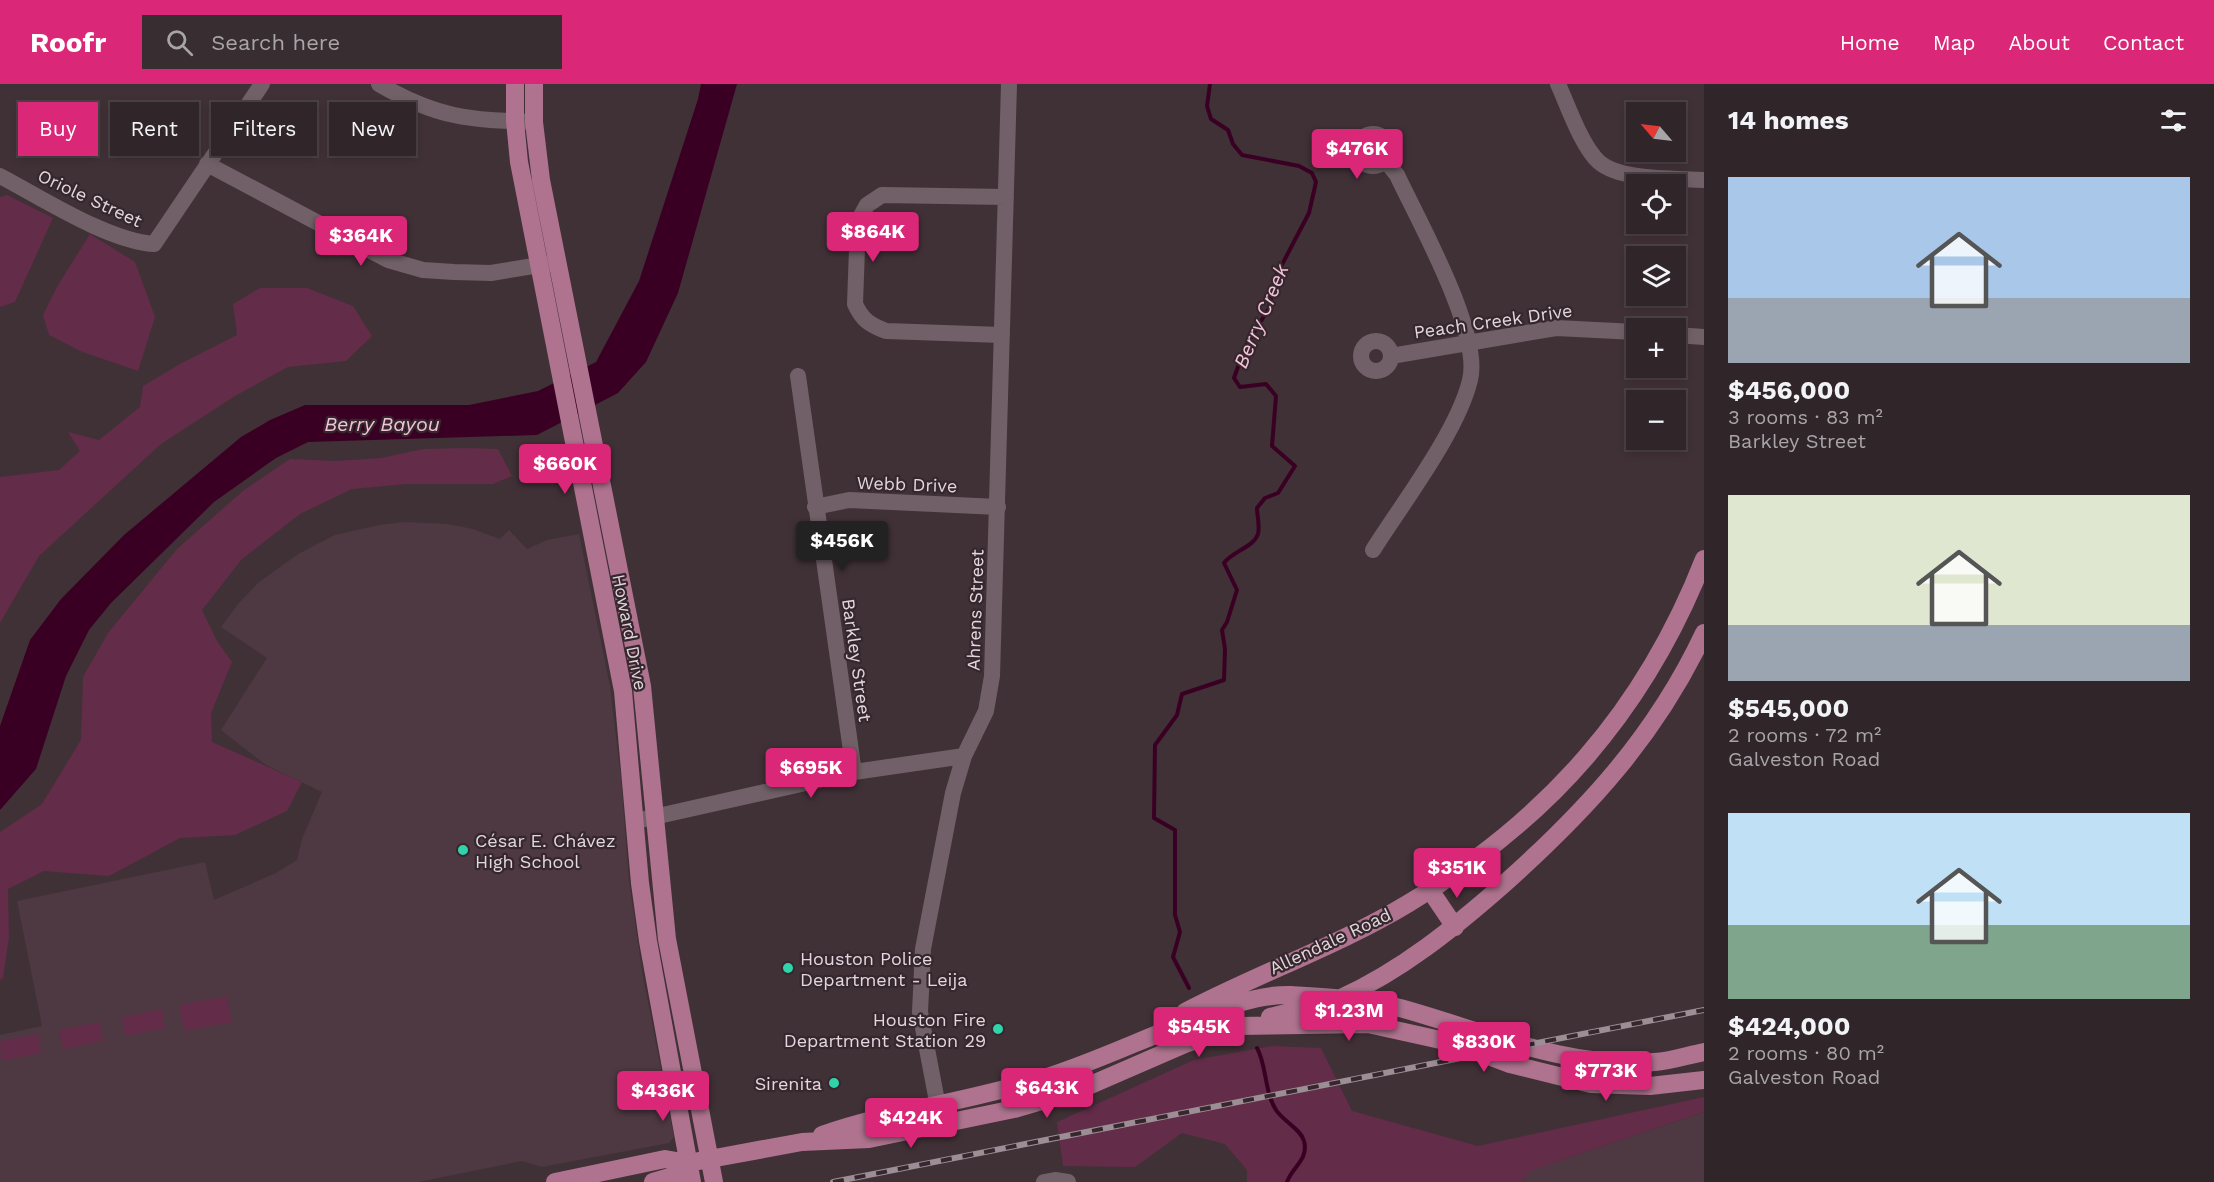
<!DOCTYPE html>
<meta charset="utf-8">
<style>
:root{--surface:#302529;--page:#382d31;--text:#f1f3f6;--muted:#a8a5a8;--line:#4b4246;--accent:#db2777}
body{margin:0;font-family:"Work Sans",sans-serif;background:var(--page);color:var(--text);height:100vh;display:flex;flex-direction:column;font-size:22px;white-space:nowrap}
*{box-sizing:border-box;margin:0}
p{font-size:20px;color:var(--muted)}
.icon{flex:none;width:33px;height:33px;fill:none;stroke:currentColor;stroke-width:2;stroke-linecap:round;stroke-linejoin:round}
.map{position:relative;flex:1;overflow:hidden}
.sheet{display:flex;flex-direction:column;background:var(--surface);width:510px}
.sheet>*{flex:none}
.banner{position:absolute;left:18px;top:18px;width:570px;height:54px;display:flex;gap:12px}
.needle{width:39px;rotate:298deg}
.buttons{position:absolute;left:1626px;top:18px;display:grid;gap:12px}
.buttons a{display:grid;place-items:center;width:60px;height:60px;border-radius:0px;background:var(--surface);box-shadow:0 3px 9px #0003,0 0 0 2px var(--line);font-size:30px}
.price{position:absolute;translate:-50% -51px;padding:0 14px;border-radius:6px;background:var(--accent);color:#fff;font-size:20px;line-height:39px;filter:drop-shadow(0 2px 3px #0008)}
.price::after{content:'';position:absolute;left:50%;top:36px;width:18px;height:14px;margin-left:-9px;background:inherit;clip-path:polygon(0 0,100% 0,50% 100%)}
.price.selected{background:#222;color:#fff}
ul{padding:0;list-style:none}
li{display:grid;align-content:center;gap:12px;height:318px;padding:0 24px}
li span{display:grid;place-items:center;height:186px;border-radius:0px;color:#555}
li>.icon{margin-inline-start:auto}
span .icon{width:108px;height:108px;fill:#fffc;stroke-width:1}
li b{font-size:26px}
h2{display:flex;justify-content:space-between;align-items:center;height:72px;padding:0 24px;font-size:26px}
.pill{padding:0 21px;border-radius:0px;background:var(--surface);box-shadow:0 3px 9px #0003,0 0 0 2px var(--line);font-size:21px;line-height:54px}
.pill.selected{background:var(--accent);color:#fff}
header{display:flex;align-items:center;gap:36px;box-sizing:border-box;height:84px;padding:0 30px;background:var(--accent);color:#fff}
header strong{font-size:28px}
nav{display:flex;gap:33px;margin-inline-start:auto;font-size:21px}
.search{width:420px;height:54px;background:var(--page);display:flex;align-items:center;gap:15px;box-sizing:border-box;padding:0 21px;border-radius:0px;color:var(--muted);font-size:22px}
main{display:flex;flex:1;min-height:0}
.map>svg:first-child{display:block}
.built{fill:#4e3842}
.green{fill:#632c48}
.water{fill:#3a0023}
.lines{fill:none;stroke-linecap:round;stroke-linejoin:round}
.stream{stroke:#3a0023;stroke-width:4}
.minor{stroke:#716067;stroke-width:16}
.major{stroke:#af738f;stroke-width:18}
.rail-casing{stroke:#9b8f95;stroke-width:6}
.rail{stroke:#35272d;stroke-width:4;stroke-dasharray:11;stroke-linecap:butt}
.poi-dot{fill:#30d4aa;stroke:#35272d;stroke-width:2}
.labels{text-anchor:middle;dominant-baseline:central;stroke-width:4.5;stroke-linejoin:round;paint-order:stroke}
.street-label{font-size:18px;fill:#e1d7dc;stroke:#35272d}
.poi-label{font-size:18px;fill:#e1d7dc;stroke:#35272d;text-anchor:start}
.water-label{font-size:20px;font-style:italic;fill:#f3c3d8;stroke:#35272d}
</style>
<header>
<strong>Roofr</strong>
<div class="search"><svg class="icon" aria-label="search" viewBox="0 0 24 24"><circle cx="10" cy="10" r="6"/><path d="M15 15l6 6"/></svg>Search here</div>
<nav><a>Home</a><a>Map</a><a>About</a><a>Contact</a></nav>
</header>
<main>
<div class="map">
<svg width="1704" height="1098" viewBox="0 0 1704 1098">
<rect width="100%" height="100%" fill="#403137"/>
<!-- built -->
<path class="built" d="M 403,438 L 448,440 L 473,445 L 500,455 L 509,446 L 527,465 L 547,456 L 579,450 L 610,602 L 621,694 L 629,797 L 642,887 L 674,1053 L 669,1059 L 542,1083 L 522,1077 L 418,1098 L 0,1098 L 0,951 L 42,942 L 17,817 L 205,778 L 214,816 L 276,789 L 297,776 L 302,755 L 322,708 L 266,681 L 221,646 L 267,574 L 221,543 L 238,520 L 258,499 L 298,470 L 335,451 L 379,441 Z
M 1704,1028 L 1704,1098 L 1521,1098 L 1529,1087 Z"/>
<!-- green -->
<path class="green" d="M 7,111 L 53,134 L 15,218 L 0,223 L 0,113 Z
M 90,150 L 135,178 L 155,233 L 138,287 L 80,267 L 49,251 L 43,231 L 58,201 Z
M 260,204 L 307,204 L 353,222 L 372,252 L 346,277 L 288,283 L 235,312 L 161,360 L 39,472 L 0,539 L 0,393 L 59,386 L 80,367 L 68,348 L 99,356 L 140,323 L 143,302 L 180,280 L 237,251 L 233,220 Z
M 467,364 L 498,365 L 512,392 L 493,400 L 407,400 L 352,405 L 300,430 L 242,475 L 202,526 L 217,557 L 232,578 L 211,629 L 212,658 L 302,698 L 287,727 L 235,751 L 180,754 L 109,792 L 44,787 L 8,805 L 9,853 L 3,894 L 0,896 L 0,748 L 42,720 L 81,656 L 83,593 L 108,549 L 177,465 L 244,406 L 290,375 L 336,377 L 381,374 L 423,365 Z
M 227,912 L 232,938 L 184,947 L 179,921 Z
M 162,925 L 165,944 L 125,952 L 122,933 Z
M 100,938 L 103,957 L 63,965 L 59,946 Z
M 38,950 L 41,969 L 1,977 L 0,957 Z
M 1272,962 L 1321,964 L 1352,1027 L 1478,1062 L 1704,1013 L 1704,1028 L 1530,1087 L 1521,1098 L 1247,1098 L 1247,1086 L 1225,1060 L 1182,1049 L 1135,1083 L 1063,1082 L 1057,1038 L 1194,976 Z"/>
<!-- water -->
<path class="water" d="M 701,0 L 737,0 L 678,209 L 646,278 L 618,309 L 537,351 L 308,358 L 276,374 L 214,418 L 111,519 L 89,546 L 66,592 L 36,685 L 0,726 L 0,642 L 30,556 L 61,515 L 124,451 L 241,353 L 270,336 L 305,321 L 469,321 L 538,307 L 596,278 L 639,197 L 698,15 Z"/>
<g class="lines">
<!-- stream -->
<path class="stream" d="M 1189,904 L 1173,873 L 1180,848 L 1175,831 L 1175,746 L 1154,734 L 1155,661 L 1177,631 L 1182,610 L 1224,596 L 1225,565 L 1222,546 L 1227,538 L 1237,506 L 1224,479 C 1233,467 1254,463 1258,450 C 1260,442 1257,431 1257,424 L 1265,414 L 1278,409 L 1295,382 L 1272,362 L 1276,312 L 1266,300 L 1240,303 L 1234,294 L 1245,263 L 1269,224 L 1275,194 L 1309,129 L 1316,98 L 1312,89 L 1299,82 L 1242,71 L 1233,60 L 1228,46 L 1211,35 L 1207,22 L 1210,0
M 1257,964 C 1267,982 1264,1007 1276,1026 C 1283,1037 1301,1045 1304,1057 C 1309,1076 1292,1083 1287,1098"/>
<!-- minor -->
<path class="minor" d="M 379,0 C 437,34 469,36 534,38
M 1558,0 C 1568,22 1582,63 1599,78 C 1621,97 1676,94 1704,96
M1357 66a16 16 0 1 1 32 0a16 16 0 1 1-32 0Z
M 207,80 L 388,176 L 423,186 L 454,188 L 491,189 L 552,179
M 0,92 C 42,114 108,157 154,160 L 262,0
M 1002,251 L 886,247 C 870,241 862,236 855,220 L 858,137 L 867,121 L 882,111 L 1006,113
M 1676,251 L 1704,253
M1361 272a15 15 0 1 1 30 0a15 15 0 1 1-30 0Z
M 1391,272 L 1556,244 L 1636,248
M 798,292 L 854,688
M 815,423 L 849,416 L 998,423
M 1373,466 C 1402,420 1458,347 1470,296 C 1482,249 1418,136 1397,91 L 1385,76
M 636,737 L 854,688 L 964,672
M 940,1033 L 920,928 L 923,865 L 953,709 L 964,672 L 986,627 L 992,592 L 1009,0
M 1044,1098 L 1055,1096 L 1068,1098"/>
<!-- major -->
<path class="major" d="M 515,0 L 515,37 L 519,78 L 623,607 L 640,799 L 648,857 L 692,1098
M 534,0 L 534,38 L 541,96 L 642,602 L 667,855 L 714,1098
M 1430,806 L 1455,843
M 1185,928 C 1257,890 1340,861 1409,819 C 1548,736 1645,626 1704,475
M 1270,933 C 1293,927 1319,924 1341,914 C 1402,886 1454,844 1504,800 C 1588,725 1656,651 1704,549
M 822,1051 C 894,1026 971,1017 1044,994 C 1092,979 1138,957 1185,939 C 1217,926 1255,910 1291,911 C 1327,913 1366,915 1400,924 C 1484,947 1566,985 1655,978 C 1671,977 1688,971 1704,968
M 555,1098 L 665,1075 L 688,1079 L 802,1058 L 869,1055 L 1014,1025 L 1079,1006 L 1185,960 L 1238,942 L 1368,940 L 1454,959 L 1510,980 L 1591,1000 L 1650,1002 L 1704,996
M 653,1098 L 677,1091 L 688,1079"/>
<defs>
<path id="rail" d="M 833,1098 L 1704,926"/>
</defs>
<!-- rail casing -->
<use href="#rail" class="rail-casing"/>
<!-- rail -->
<use href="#rail" class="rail"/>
</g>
<!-- markers -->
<g class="poi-dot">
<circle cx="463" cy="766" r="6"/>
<circle cx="788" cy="884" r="6"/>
<circle cx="998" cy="945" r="6"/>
<circle cx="834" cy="999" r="6"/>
</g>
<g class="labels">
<!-- street labels -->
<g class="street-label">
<text transform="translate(90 114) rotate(25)">Oriole Street</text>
<text transform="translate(1493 237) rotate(-8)">Peach Creek Drive</text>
<text transform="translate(907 400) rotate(2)">Webb Drive</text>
<text transform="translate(975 526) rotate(-88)">Ahrens Street</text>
<text transform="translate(630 548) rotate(79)">Howard Drive</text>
<text transform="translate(857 576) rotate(82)">Barkley Street</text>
<text transform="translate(1330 857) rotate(-25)">Allendale Road</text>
</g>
<!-- poi labels -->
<g class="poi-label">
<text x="475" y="756">César E. Chávez<tspan x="475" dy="21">High School</tspan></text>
<text x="800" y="874">Houston Police<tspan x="800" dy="21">Department - Leija</tspan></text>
<text x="986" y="935" text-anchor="end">Houston Fire<tspan x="986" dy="21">Department Station 29</tspan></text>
<text x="822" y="999" text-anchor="end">Sirenita</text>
</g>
<!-- water labels -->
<g class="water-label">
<text transform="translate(1261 232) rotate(-67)">Berry Creek</text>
<text x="382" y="340">Berry Bayou</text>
</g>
</g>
</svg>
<div class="buttons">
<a><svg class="needle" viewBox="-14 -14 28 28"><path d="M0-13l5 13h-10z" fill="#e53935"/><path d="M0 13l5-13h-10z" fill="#a8a5a8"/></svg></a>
<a><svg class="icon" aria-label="locate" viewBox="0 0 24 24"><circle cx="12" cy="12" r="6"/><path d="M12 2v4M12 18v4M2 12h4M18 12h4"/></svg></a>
<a><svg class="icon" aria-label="layers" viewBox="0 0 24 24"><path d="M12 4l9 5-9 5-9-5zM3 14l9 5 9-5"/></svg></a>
<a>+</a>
<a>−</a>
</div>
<b class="price" style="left:1357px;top:96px">$476K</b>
<b class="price" style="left:873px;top:179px">$864K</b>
<b class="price" style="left:361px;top:183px">$364K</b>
<b class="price" style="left:565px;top:411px">$660K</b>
<b class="price selected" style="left:842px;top:488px">$456K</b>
<b class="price" style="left:811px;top:715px">$695K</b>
<b class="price" style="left:1457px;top:815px">$351K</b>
<b class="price" style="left:1349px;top:958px">$1.23M</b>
<b class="price" style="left:1199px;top:974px">$545K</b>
<b class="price" style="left:1484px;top:989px">$830K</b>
<b class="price" style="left:1606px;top:1018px">$773K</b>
<b class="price" style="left:1047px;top:1035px">$643K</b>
<b class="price" style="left:663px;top:1038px">$436K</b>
<b class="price" style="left:911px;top:1065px">$424K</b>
<div class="banner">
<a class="pill selected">Buy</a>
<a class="pill">Rent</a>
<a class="pill">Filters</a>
<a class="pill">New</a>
</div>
</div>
<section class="sheet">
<h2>14 homes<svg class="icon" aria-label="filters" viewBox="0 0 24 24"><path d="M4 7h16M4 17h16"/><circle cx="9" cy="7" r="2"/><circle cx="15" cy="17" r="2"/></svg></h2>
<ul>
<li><span style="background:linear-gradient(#a9c7e8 65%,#9aa5b1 0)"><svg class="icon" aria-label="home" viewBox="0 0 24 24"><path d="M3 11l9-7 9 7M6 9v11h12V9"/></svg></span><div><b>$456,000</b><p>3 rooms · 83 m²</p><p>Barkley Street</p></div></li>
<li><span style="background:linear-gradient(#dfe7d0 70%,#9aa5b1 0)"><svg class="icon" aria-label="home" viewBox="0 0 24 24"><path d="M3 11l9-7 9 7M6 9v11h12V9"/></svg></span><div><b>$545,000</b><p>2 rooms · 72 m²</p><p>Galveston Road</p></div></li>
<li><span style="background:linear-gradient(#bfe0f5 60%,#7fa58c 0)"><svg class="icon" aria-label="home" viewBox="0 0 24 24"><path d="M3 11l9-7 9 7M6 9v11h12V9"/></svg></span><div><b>$424,000</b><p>2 rooms · 80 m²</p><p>Galveston Road</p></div></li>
</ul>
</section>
</main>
